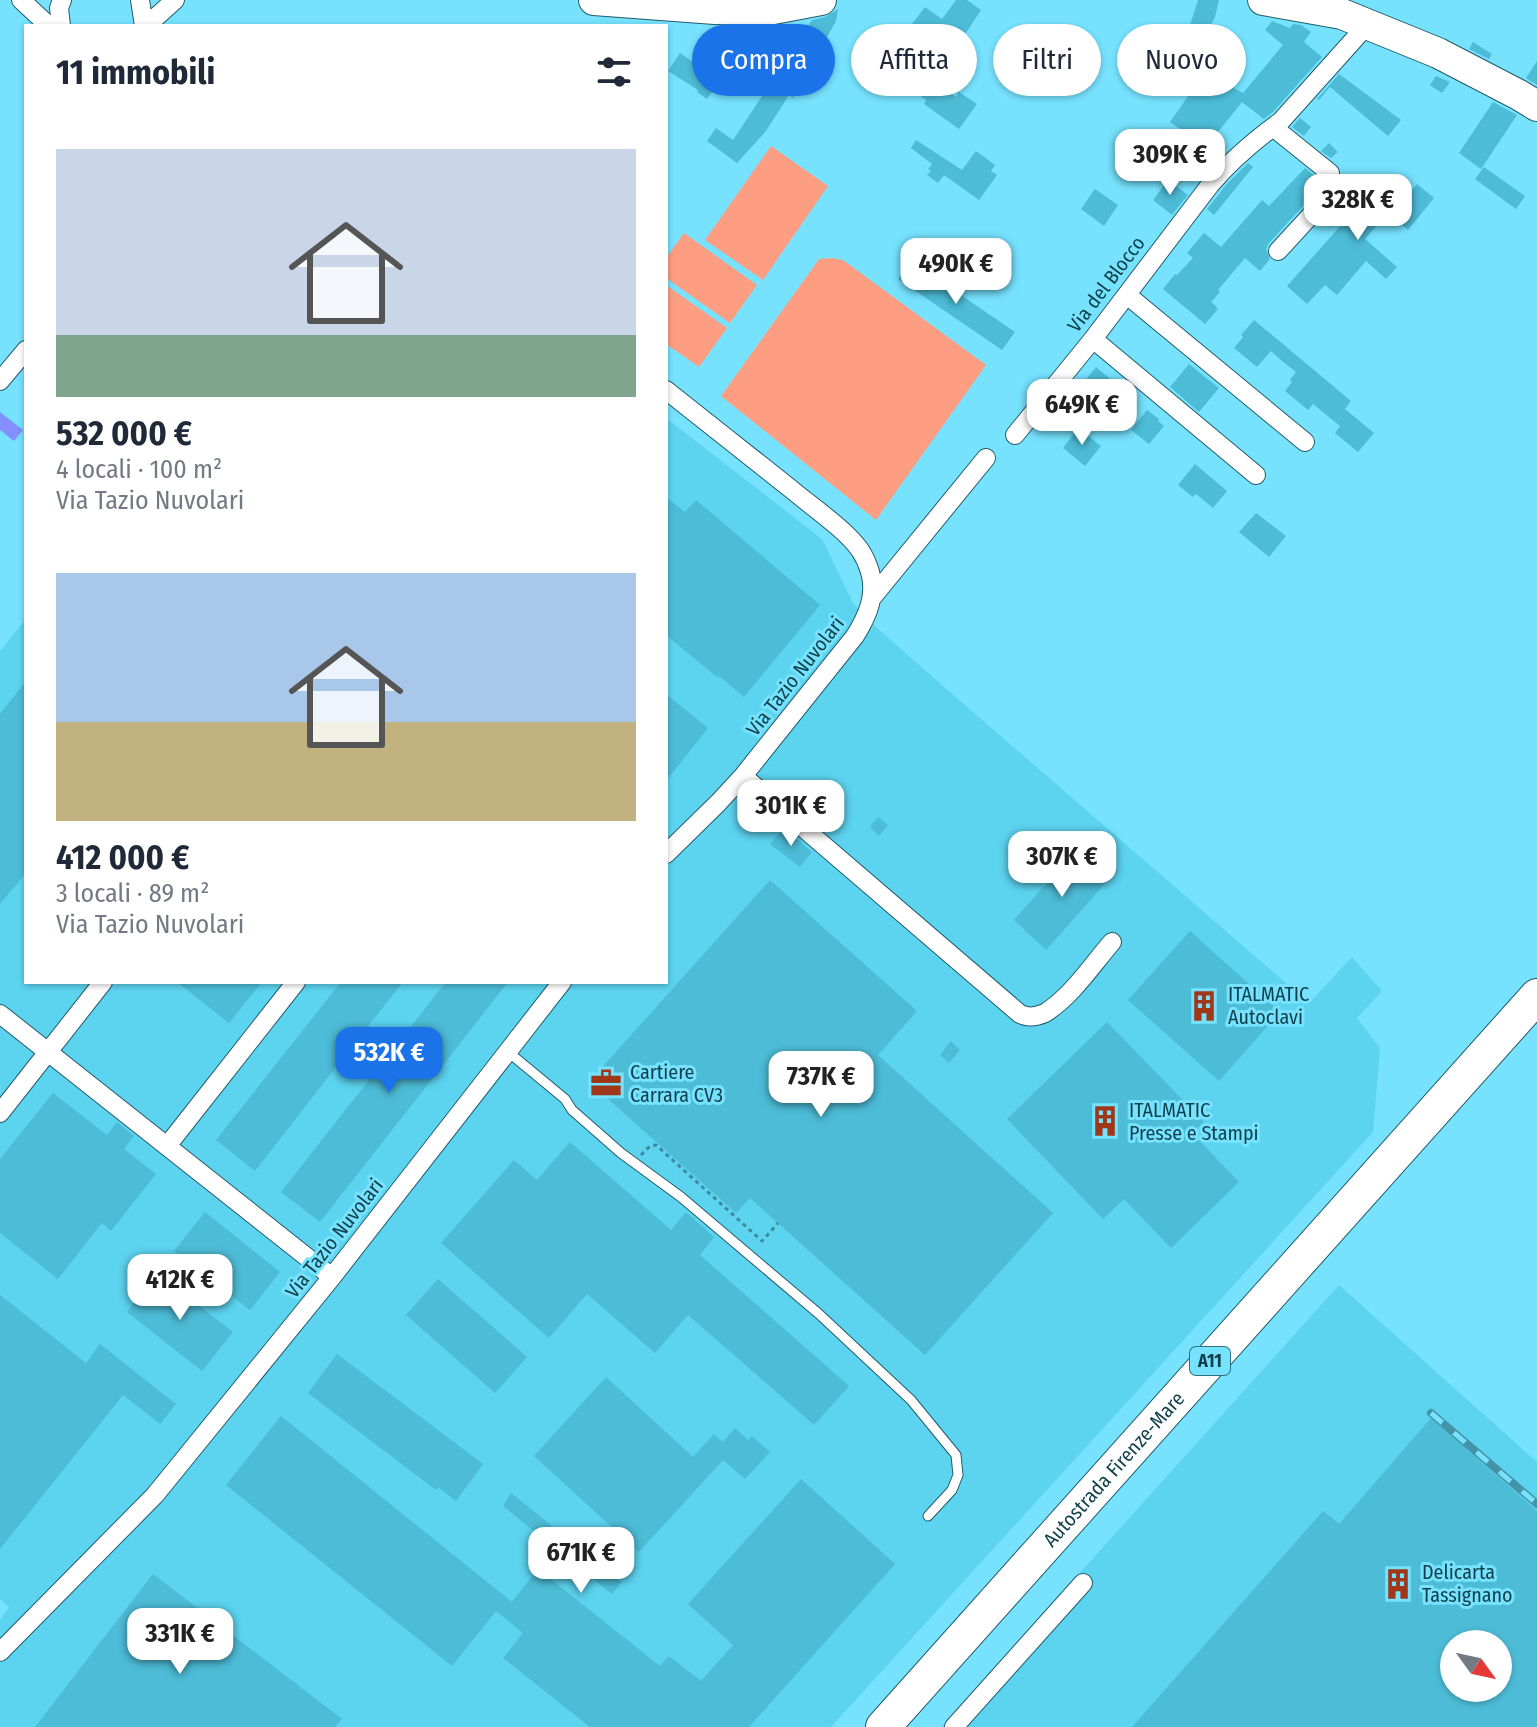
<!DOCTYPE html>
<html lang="it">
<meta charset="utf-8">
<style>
:root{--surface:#fff;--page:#f6f6f7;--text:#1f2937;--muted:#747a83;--accent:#1a73e8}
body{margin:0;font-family:"Fira Sans Condensed",sans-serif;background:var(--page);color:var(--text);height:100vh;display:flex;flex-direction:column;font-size:30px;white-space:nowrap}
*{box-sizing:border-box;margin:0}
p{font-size:26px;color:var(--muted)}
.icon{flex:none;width:44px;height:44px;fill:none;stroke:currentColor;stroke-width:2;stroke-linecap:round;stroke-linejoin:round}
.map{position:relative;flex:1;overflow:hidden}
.drawer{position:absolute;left:24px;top:24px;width:644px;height:960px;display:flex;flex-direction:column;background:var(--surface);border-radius:0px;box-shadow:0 2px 6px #0004}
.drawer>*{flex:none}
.top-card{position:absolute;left:692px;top:24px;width:724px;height:72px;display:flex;gap:16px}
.needle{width:52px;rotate:123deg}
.fabs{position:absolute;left:1440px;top:1630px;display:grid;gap:16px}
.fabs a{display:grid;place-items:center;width:72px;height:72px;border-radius:50%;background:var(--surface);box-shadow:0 2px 6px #0004;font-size:40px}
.price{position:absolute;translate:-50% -68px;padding:0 18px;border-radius:16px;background:#fff;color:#222;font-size:26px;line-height:52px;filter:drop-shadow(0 2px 4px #0008)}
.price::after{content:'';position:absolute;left:50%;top:48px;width:24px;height:18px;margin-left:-12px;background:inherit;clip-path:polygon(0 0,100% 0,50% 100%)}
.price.current{background:var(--accent);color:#fff}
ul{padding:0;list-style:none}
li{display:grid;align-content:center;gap:16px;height:424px;padding:0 32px}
li span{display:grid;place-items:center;height:248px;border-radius:0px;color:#555}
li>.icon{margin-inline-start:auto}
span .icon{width:144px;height:144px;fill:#fffc;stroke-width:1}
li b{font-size:34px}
h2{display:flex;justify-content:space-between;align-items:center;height:96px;padding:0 32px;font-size:34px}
.chip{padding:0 28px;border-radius:36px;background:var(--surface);box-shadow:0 2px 6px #0004;font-size:28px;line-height:72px}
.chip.current{background:var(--accent);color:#fff}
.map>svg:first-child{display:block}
.built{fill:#5cd3ef;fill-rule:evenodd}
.green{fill:#fd9e83}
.water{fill:#828ffc}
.building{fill:#4dbcd7;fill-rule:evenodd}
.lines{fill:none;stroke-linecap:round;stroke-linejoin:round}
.lane-casing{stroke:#215c6a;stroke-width:11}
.street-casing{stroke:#215c6a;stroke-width:20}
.primary-casing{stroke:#215c6a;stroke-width:32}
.highway-casing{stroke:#215c6a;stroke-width:36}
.path{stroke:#3e899c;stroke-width:3;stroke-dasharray:4 4;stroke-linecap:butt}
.lane{stroke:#fff;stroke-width:9}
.street{stroke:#fff;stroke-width:18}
.primary{stroke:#fff;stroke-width:30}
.highway{stroke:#fff;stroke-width:34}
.rail-casing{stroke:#4493a6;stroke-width:8}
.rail{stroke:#76e2fe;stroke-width:5;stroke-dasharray:15;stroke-linecap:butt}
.labels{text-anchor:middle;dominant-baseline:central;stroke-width:6;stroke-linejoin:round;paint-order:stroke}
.shield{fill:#76e2fe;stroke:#2e7080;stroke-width:2}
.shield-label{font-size:18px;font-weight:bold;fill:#0f3f4a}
.street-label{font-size:20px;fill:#0f3f4a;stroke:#76e2fe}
.poi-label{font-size:20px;fill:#0f3f4a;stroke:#76e2fe;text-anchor:start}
</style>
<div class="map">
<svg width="1537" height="1727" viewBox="0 0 1537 1727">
<rect width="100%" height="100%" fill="#76e2fe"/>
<!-- built -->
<path class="built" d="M 666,418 L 822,539 L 853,603 L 876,627 L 936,680 L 1309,1003 L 1352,957 L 1382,991 L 1357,1018 L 1380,1048 L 1373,1132 L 831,1727 L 0,1727 L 0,1620 L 9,1607 L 0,1599 L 0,651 L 26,619 L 26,982 L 666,982 Z
M 1339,1285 L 1537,1462 L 1537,1727 L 941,1727 ZM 1454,1644 L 1498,1644 L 1498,1688 L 1454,1688 Z"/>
<!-- green -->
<path class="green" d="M 771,146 L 828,186 L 763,280 L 705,240 Z
M 684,233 L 757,285 L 730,323 L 666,278 L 666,258 Z
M 831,258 L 843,260 L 986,365 L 876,520 L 721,396 L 819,259 Z
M 666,285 L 727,328 L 699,367 L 666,344 Z"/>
<!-- water -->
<path class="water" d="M 0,412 L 23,430 L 14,441 L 0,430 Z"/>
<!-- building -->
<path class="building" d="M 956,0 L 967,0 L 981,10 L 966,33 L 963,31 L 956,40 L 946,33 L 940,40 L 934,35 L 928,43 L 909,28 L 925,7 L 942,19 Z
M 1198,0 L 1219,0 L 1215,17 L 1207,33 L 1231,45 L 1239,56 L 1224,83 L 1243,93 L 1283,45 L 1265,30 L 1272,21 L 1290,28 L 1293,24 L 1301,25 L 1311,32 L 1304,42 L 1322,57 L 1273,112 L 1264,119 L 1242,102 L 1185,173 L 1170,162 L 1190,136 L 1170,122 L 1189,95 L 1209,49 L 1191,41 L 1197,29 L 1190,25 Z
M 838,9 L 836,21 L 793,98 L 789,95 L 766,131 L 737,163 L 707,141 L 716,128 L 733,140 L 812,20 L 825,17 Z
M 735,27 L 756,28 L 719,79 L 720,80 L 707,99 L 697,92 L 698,90 L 668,71 L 680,53 L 706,71 Z
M 1052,40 L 1064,49 L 1066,46 L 1079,56 L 1076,59 L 1082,63 L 1074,75 L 1069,71 L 1053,93 L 1029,74 Z
M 1473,42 L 1492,54 L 1489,59 L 1469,49 Z
M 1537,61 L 1537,85 L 1526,78 Z
M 1339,74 L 1401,120 L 1388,136 L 1330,87 L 1319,100 L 1317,99 Z
M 1436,76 L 1450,82 L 1442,93 L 1430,85 Z
M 930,79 L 956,97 L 959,92 L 977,104 L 959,129 L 924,104 L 926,100 L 919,95 Z
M 1493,102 L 1517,115 L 1481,169 L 1459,153 Z
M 1300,118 L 1311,127 L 1304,136 L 1292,127 Z
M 916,140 L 962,170 L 976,151 L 995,165 L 991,171 L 997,175 L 979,200 L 944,175 L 938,183 L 927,175 L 931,171 L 928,169 L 932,164 L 911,148 Z
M 1329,143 L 1338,152 L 1331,158 L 1321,151 Z
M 1248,163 L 1253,167 L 1214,215 L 1207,209 L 1227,184 Z
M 1484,167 L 1525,196 L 1516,209 L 1475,179 Z
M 1305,168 L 1318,179 L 1319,184 L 1313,195 L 1269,243 L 1266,249 L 1270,259 L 1260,271 L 1245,258 L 1218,290 L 1220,292 L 1211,302 L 1217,307 L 1216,308 L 1218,309 L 1205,324 L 1163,289 L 1175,274 L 1177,275 L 1193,258 L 1187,253 L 1204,233 L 1221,247 L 1262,200 L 1269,206 Z
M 1168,180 L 1188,195 L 1172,215 L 1153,200 Z
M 1381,181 L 1404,199 L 1417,184 L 1434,198 L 1408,230 L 1388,213 L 1365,239 L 1397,267 L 1386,279 L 1366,261 L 1337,295 L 1325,285 L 1307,304 L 1287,286 L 1366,197 L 1367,199 Z
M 1095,189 L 1118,205 L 1104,226 L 1081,209 Z
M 911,261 L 1015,332 L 1002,350 L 898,279 Z
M 1254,320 L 1351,401 L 1345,409 L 1374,433 L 1358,452 L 1335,433 L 1340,426 L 1313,404 L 1308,410 L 1285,391 L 1292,382 L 1290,380 L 1296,372 L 1282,361 L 1271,351 L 1257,367 L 1234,348 L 1243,337 L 1241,335 Z
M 1189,364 L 1219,388 L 1199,412 L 1170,387 Z
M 1096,367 L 1127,393 L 1127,398 L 1112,415 L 1079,388 Z
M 1147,410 L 1159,419 L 1158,421 L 1164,426 L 1149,444 L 1131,430 Z
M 1078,428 L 1101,446 L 1085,466 L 1063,448 Z
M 1195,464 L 1227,491 L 1213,508 L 1196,494 L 1193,497 L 1178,485 Z
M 666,497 L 685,512 L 696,500 L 820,605 L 744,697 L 719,676 L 718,678 L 666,635 Z
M 1256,513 L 1286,536 L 1269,557 L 1239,532 Z
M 26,681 L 26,873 L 0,904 L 0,714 Z
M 666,694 L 708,728 L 666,781 Z
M 878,817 L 888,825 L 879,836 L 870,827 Z
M 784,828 L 812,852 L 800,867 L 770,844 Z
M 1077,849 L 1110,878 L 1046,950 L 1014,920 Z
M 770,880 L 917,1011 L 878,1055 L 1053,1213 L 925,1355 L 750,1198 L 736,1213 L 589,1082 Z
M 1190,931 L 1280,1012 L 1219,1081 L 1128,1000 Z
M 177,982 L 262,982 L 229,1023 Z
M 341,982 L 403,982 L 368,1026 L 373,1030 L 362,1044 L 357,1040 L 255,1171 L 216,1140 Z
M 446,982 L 508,982 L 320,1222 L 281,1192 Z
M 1107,1022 L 1204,1122 L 1192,1133 L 1239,1182 L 1171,1248 L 1124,1199 L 1103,1219 L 1007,1119 Z
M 951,1041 L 960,1050 L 949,1063 L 940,1055 Z
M 53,1093 L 107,1135 L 117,1122 L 134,1136 L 124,1149 L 156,1174 L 111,1231 L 102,1223 L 58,1279 L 0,1233 L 0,1159 Z
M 570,1142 L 671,1230 L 686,1212 L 714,1237 L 700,1255 L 849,1386 L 814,1425 L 688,1315 L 655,1353 L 587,1294 L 549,1338 L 441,1243 L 514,1160 L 537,1180 Z
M 205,1212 L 280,1272 L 250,1310 L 174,1251 Z
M 157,1273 L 233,1332 L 202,1371 L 127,1312 Z
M 438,1279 L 527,1357 L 495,1393 L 406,1315 Z
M 0,1295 L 86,1363 L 100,1344 L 176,1404 L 160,1424 L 123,1395 L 0,1549 Z
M 337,1354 L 483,1464 L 456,1501 L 438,1487 L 436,1490 L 308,1393 Z
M 606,1377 L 693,1457 L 714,1434 L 723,1442 L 735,1428 L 748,1440 L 752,1436 L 770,1452 L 745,1479 L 723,1460 L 639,1552 L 534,1456 Z
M 281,1416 L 512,1602 L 538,1569 L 660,1666 L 669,1656 L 701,1681 L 733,1645 L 688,1604 L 801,1479 L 895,1564 L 749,1727 L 590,1727 L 503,1658 L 523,1633 L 496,1611 L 452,1666 L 226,1485 Z
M 1431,1418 L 1537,1511 L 1537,1727 L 1132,1727 L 1323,1511 L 1339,1524 ZM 1454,1644 L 1498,1644 L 1498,1688 L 1454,1688 Z
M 511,1493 L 622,1582 L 612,1594 L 503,1506 Z
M 153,1574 L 342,1719 L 335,1727 L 35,1727 Z"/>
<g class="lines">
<defs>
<path id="lane" d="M 507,1051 L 565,1099 L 572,1110 L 621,1153 L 681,1197 L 819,1314 L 911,1400 L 956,1455 L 958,1475 L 952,1490 L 928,1516"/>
<path id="street" d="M 21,0 L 49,26
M 140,0 L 144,26
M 61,26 L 59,8 L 62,0
M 146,26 L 175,0
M 1273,127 L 1330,173 L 1331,186 L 1323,202 L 1278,251
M 1127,295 L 1305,442
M 1093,339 L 1256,475
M 0,381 L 26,350
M 666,390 C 708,423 749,456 791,489 C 811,506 845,529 860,550 C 864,556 868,565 870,572 C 877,595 867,617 855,636 L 743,776 L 718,803 L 666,854
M 1015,435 L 1093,339 L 1210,185 C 1231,160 1255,140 1281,121 L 1367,25
M 871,599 L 986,458
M 743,776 L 1020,1014 C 1028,1018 1036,1017 1045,1013 C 1072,996 1092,965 1112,942
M 0,1014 L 332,1277
M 0,1113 L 103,982
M 167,1146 L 296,982
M 0,1652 L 155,1495 L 332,1277 L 562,982
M 954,1727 L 1083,1583"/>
<path id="primary" d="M 594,0 L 715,9 L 768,10 L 821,0
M 1263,0 L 1342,14 L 1438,53 L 1519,95 L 1537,106"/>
<g id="highway">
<path id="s1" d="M 883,1727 L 1537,996"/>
</g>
</defs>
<!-- lane casing -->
<use href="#lane" class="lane-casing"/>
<!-- street casing -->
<use href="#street" class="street-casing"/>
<!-- primary casing -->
<use href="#primary" class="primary-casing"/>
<!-- highway casing -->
<use href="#highway" class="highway-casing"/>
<!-- path -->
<path class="path" d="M 641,1155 L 650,1146 L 656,1145 L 762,1241 L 778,1223"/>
<!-- lane -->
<use href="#lane" class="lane"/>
<!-- street -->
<use href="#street" class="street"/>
<!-- primary -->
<use href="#primary" class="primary"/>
<!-- highway -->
<use href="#highway" class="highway"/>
<defs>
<path id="rail" d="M 1431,1413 L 1537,1504"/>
</defs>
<!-- rail casing -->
<use href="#rail" class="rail-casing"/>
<!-- rail -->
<use href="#rail" class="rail"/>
</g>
<!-- icons -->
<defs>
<symbol id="building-bare" viewBox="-9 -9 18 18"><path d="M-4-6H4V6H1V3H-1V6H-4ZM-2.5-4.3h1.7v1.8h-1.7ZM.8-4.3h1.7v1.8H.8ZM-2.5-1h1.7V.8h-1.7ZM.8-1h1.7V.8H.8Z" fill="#9f3718" stroke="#76e2fe" stroke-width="2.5" paint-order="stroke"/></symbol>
<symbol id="office-bare" viewBox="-9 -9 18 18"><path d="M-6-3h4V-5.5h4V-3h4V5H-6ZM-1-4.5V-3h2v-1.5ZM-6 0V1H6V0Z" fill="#9f3718" stroke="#76e2fe" stroke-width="2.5" paint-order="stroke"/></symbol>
</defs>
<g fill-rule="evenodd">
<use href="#building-bare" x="1182" y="984" width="44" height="44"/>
<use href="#office-bare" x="584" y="1061" width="44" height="44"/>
<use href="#building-bare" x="1083" y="1099" width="44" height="44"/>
<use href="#building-bare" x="1376" y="1562" width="44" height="44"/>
</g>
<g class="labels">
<!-- shield labels -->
<rect class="shield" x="1190" y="1347" width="40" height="28" rx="6"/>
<g class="shield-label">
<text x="1210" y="1361">A11</text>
</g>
<!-- street labels -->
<g class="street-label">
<text transform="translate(1106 284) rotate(-53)">Via del Blocco</text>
<text transform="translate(795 676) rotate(-52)">Via Tazio Nuvolari</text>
<text transform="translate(334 1238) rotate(-52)">Via Tazio Nuvolari</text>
<text stroke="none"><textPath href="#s1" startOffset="346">Autostrada Firenze-Mare</textPath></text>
</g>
<!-- poi labels -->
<g class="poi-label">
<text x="1228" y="994">ITALMATIC<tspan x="1228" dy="23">Autoclavi</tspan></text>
<text x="630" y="1072">Cartiere<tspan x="630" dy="23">Carrara CV3</tspan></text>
<text x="1129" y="1110">ITALMATIC<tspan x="1129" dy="23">Presse e Stampi</tspan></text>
<text x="1422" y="1572">Delicarta<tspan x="1422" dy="23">Tassignano</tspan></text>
</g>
</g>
</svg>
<div class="fabs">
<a><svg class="needle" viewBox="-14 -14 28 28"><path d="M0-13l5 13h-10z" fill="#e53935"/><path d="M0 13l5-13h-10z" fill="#747a83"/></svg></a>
</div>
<b class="price" style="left:1170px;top:197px">309K €</b>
<b class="price" style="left:1358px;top:242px">328K €</b>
<b class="price" style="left:956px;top:306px">490K €</b>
<b class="price" style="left:1082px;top:447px">649K €</b>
<b class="price" style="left:791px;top:848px">301K €</b>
<b class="price" style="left:1062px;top:899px">307K €</b>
<b class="price current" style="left:389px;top:1095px">532K €</b>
<b class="price" style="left:821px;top:1119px">737K €</b>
<b class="price" style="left:180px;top:1322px">412K €</b>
<b class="price" style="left:581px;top:1595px">671K €</b>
<b class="price" style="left:180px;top:1676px">331K €</b>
<div class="top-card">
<a class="chip current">Compra</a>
<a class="chip">Affitta</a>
<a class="chip">Filtri</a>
<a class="chip">Nuovo</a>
</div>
<section class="drawer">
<h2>11 immobili<svg class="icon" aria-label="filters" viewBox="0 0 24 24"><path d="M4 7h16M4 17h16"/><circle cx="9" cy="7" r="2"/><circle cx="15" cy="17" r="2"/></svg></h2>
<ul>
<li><span style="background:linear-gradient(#c9d6e8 75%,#7fa58c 0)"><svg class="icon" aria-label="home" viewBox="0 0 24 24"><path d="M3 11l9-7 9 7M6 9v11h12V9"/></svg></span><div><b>532 000 €</b><p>4 locali · 100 m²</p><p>Via Tazio Nuvolari</p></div></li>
<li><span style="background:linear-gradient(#a9c7e8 60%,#c2b280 0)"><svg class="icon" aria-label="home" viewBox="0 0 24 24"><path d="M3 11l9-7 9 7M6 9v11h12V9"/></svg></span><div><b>412 000 €</b><p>3 locali · 89 m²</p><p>Via Tazio Nuvolari</p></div></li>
</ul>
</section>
</div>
